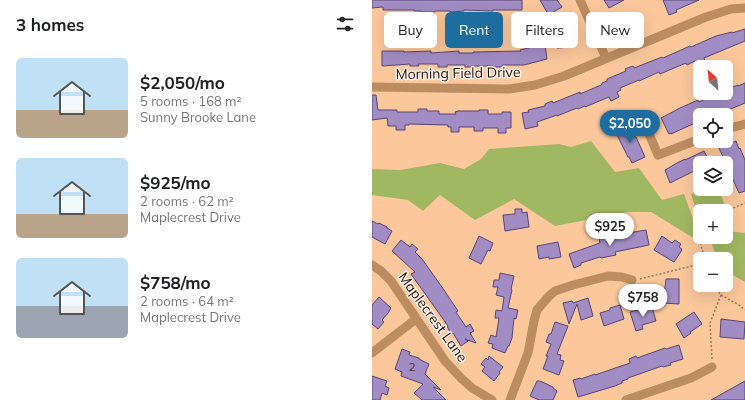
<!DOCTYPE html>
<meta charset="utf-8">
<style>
:root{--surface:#fff;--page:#f2f2f2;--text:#202124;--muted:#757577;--accent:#1d6d9f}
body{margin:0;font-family:Mulish,sans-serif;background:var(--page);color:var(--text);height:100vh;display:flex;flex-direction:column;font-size:15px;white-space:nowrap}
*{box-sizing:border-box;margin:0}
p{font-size:13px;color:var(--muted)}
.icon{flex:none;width:22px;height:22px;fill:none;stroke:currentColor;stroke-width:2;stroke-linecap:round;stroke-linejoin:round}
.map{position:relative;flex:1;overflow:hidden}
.drawer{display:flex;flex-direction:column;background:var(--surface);width:372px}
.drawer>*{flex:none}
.banner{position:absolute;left:12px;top:12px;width:301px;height:36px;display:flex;gap:8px}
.needle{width:26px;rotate:333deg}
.tools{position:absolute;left:321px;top:60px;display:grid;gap:8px}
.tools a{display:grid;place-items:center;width:40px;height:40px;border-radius:6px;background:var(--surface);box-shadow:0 4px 16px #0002;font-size:20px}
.price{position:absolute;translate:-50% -34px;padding:0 9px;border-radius:14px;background:#fff;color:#222;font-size:13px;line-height:26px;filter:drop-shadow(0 1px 2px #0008)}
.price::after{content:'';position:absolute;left:50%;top:24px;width:12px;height:9px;margin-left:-6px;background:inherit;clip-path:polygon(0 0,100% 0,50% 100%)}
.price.selected{background:var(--accent);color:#fff}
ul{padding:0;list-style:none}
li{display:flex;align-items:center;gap:12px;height:100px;padding:0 16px}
li span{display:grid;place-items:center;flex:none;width:112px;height:80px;border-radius:6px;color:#555}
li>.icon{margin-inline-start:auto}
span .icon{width:48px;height:48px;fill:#fffc;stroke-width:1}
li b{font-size:17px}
h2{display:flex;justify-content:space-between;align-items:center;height:48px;padding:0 16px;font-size:17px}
.pill{padding:0 14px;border-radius:6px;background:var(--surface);box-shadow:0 4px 16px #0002;font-size:14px;line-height:36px}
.pill.selected{background:var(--accent);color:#fff}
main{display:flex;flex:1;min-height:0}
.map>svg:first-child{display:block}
.green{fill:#a1b862}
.building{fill:#a18dc3;stroke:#584476}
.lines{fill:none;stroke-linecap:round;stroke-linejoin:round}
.path{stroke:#9e7959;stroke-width:1.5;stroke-dasharray:2 2;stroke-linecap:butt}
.minor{stroke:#bd8d62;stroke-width:9}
.labels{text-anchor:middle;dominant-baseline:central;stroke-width:3;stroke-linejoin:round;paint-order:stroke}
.number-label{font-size:12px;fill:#433133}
.street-label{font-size:14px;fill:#241203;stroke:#fcf1e9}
</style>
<main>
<section class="drawer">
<h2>3 homes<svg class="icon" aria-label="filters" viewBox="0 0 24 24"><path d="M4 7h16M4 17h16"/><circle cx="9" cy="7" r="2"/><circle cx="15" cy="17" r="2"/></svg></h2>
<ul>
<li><span style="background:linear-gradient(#bfe0f5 65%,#b9a48a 0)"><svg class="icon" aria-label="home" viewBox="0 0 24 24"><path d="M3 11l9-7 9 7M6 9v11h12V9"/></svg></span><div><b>$2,050/mo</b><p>5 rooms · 168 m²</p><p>Sunny Brooke Lane</p></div></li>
<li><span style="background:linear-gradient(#bfe0f5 70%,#b9a48a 0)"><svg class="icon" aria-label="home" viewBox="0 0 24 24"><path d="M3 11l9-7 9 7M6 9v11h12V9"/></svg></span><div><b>$925/mo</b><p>2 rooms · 62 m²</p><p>Maplecrest Drive</p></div></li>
<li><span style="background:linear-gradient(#bfe0f5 60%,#9aa5b1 0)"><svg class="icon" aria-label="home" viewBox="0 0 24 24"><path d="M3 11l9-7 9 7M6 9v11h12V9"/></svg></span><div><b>$758/mo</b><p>2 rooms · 64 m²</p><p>Maplecrest Drive</p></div></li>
</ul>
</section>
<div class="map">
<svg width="373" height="400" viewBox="0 0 373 400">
<rect width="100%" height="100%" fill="#fbc79b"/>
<!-- green -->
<path class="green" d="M 219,141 L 243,172 L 267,168 L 290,200 L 312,194 L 327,235 L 328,242 L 279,212 L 257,212 L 183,226 L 142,199 L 103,220 L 68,195 L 51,211 L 36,200 L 0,195 L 0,169 L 28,170 L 68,163 L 92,169 L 109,159 L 117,149 L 187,144 L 199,147 Z
M 332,189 L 347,189 L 353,206 L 339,211 L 328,211 L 328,215 L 326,216 L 319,194 Z
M 354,231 L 373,233 L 373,282 L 354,271 L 354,259 L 345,259 L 340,244 L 345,237 L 354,237 Z"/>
<!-- building -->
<path class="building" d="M 0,0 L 150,0 L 150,10 L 121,10 L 121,11 L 92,10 L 92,11 L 79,12 L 78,11 L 63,11 L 63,12 L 49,12 L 49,11 L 42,11 L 42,10 L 11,10 L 11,7 L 0,8 Z
M 168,0 L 185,0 L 190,7 L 178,14 L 176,14 Z
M 232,0 L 252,0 L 237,8 Z
M 291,0 L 327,0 L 304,10 L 305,12 L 297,15 Z
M 265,13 L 268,27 L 255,29 L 255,30 L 247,32 L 245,17 Z
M 197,22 L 200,47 L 185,48 L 184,23 Z
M 373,29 L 373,41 L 332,58 L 333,61 L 325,64 L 323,61 L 315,65 L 314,63 L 295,71 L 288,74 L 287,72 L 267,81 L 267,80 L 248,88 L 249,90 L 245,92 L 247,97 L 239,101 L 237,97 L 213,107 L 213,106 L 206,109 L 205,108 L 185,116 L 185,115 L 165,122 L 166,126 L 153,129 L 150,113 L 157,112 L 156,110 L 173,106 L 173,104 L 180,101 L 181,103 L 208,92 L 208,94 L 229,85 L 230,84 L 230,83 L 235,81 L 235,79 L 254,71 L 253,69 L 261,66 L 262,68 L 290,57 L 291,58 L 318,46 L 319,47 L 344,36 L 360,32 L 360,33 Z
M 166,41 L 167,46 L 171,45 L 171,46 L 173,45 L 175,59 L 152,65 L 130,65 L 130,67 L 121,67 L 121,66 L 102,66 L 102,67 L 93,67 L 93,65 L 75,65 L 75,67 L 66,67 L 66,64 L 46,64 L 47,66 L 38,66 L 38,64 L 10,66 L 10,51 L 32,51 L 32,52 L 59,51 L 59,53 L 87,51 L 87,53 L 101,53 L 101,52 L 149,51 L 148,50 L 160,47 L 160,43 Z
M 373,83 L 373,103 L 354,111 L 354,110 L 342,115 L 328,115 L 328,120 L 323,123 L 299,134 L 299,133 L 297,134 L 289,118 L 308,108 L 326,100 L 327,102 L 346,93 L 357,93 L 356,89 L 366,85 L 366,86 Z
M 0,95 L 4,95 L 6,110 L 25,110 L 25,112 L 46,112 L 46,109 L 55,109 L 55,111 L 67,111 L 67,114 L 84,114 L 83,112 L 86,111 L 107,111 L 107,110 L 116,110 L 116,114 L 130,114 L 130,112 L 139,112 L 139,128 L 134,128 L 134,133 L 126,133 L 126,128 L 111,128 L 111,131 L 102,131 L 102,127 L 87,127 L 87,132 L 79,132 L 79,127 L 76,127 L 76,125 L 37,124 L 37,125 L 33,125 L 33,130 L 24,130 L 24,126 L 16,126 L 15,118 L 0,120 Z
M 256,125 L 263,137 L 264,137 L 273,157 L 260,163 L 257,157 L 256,157 L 243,131 Z
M 364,141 L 367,149 L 368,148 L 373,160 L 373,191 L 367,193 L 347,148 Z
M 332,151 L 338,163 L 328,163 L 328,168 L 298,183 L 293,170 L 305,163 L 313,159 L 313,160 Z
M 143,209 L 150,209 L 150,213 L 155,212 L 157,227 L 133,231 L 131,215 L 143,214 Z
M 0,221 L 6,224 L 7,223 L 15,227 L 15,228 L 20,231 L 13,244 L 0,237 Z
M 274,230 L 277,245 L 243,252 L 244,255 L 229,258 L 228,257 L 209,263 L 209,265 L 202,268 L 197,254 L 228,243 L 227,238 L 234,236 L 236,241 L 251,237 L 250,234 Z
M 107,236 L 121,243 L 118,251 L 116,250 L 109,264 L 97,258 Z
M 290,236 L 300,243 L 303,240 L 309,244 L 307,247 L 310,249 L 309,250 L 310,250 L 302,262 L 282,250 Z
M 29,240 L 38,247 L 40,244 L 46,249 L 43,252 L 50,259 L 72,290 L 86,311 L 84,312 L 94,327 L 98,324 L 102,331 L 98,333 L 104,343 L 93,339 L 96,341 L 89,346 L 81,333 L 79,334 L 75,326 L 76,326 L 39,274 L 43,272 L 20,251 Z
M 186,242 L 189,257 L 177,259 L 177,257 L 167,259 L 165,246 Z
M 128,273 L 142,276 L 139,289 L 140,290 L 136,308 L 146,310 L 144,319 L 142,318 L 140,338 L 137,346 L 136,346 L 133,353 L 120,348 L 121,344 L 116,343 L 119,335 L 124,337 L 127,318 L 123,318 L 124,310 L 130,311 L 132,297 L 124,295 L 126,287 L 121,287 L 122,280 L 127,280 Z
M 294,279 L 307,279 L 307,304 L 291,303 Z
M 7,297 L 19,308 L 17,311 L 17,312 L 10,320 L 12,322 L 6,329 L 0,324 L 0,305 Z
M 216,298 L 221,316 L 209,320 L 205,304 L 197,324 L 191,303 L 200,301 L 201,303 Z
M 248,305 L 252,319 L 232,326 L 228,313 L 238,310 L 238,308 Z
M 280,307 L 284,321 L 270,325 L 271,329 L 264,331 L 258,312 L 266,310 L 267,311 Z
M 322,312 L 330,324 L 318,332 L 319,333 L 312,338 L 304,324 Z
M 349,319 L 373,322 L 372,339 L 348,337 Z
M 183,322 L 196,326 L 185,354 L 189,355 L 188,360 L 192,361 L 187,375 L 171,369 L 176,356 L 174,356 L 179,344 L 174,342 L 177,334 L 179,334 Z
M 307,345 L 311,359 L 298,363 L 299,365 L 291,367 L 290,366 L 256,378 L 256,379 L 250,381 L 250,383 L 243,386 L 206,397 L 201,380 L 208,378 L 209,379 L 223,374 L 223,375 L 258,363 L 257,359 L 264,356 L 265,358 L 293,348 L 294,349 Z
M 30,349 L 38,352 L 37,355 L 47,358 L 47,359 L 57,364 L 53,374 L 69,390 L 61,387 L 74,400 L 50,400 L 42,393 L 51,384 L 29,376 L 30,372 L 23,369 Z
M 117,356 L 131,367 L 127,372 L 128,373 L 122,381 L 110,371 L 113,367 L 109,364 L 114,358 L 116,360 Z
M 0,376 L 15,381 L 13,386 L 17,388 L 15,395 L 10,393 L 8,400 L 0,400 Z
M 165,381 L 168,381 L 181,387 L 181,388 L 185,391 L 181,400 L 167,400 L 158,396 Z
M 373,381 L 373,400 L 339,400 Z"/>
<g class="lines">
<!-- path -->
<path class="path" d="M 354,211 L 373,203
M 328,223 L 323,225 L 333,259
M 268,279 L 328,264
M 349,295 L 367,305 L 373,310
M 340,359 L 338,323 L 349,295 L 342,285"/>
<!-- minor -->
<path class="minor" d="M 208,0 L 234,58
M 0,87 L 137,89 L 163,85 L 192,76 L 334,17 L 359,9 L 373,8
M 270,117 L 286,155 L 328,139
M 354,129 L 373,124
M 0,265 L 9,271 L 19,281 L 73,361 L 89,378 L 100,388 L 120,400
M 0,353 L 44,319
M 138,400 L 156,353 L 162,321 L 165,310 L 177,296 L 183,291 L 201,285 L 236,276 L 250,277 L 260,280
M 254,400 L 319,378 L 340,367"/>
</g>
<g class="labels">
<!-- number labels -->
<g class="number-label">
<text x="40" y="366">2</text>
</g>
<!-- street labels -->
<g class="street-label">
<text transform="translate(86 73) rotate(-1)">Morning Field Drive</text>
<text transform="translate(61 317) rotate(54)">Maplecrest Lane</text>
</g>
</g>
</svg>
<div class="tools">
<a><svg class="needle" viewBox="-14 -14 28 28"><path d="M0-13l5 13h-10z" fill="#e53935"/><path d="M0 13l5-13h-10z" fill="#757577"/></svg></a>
<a><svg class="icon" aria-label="locate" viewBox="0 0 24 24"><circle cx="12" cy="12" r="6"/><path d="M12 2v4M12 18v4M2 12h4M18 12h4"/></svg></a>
<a><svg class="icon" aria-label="layers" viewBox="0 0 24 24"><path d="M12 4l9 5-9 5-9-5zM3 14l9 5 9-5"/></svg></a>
<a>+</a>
<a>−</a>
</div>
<b class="price selected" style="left:258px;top:144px">$2,050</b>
<b class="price" style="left:238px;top:247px">$925</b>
<b class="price" style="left:271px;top:318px">$758</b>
<div class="banner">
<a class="pill">Buy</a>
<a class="pill selected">Rent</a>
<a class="pill">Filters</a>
<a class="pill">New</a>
</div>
</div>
</main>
